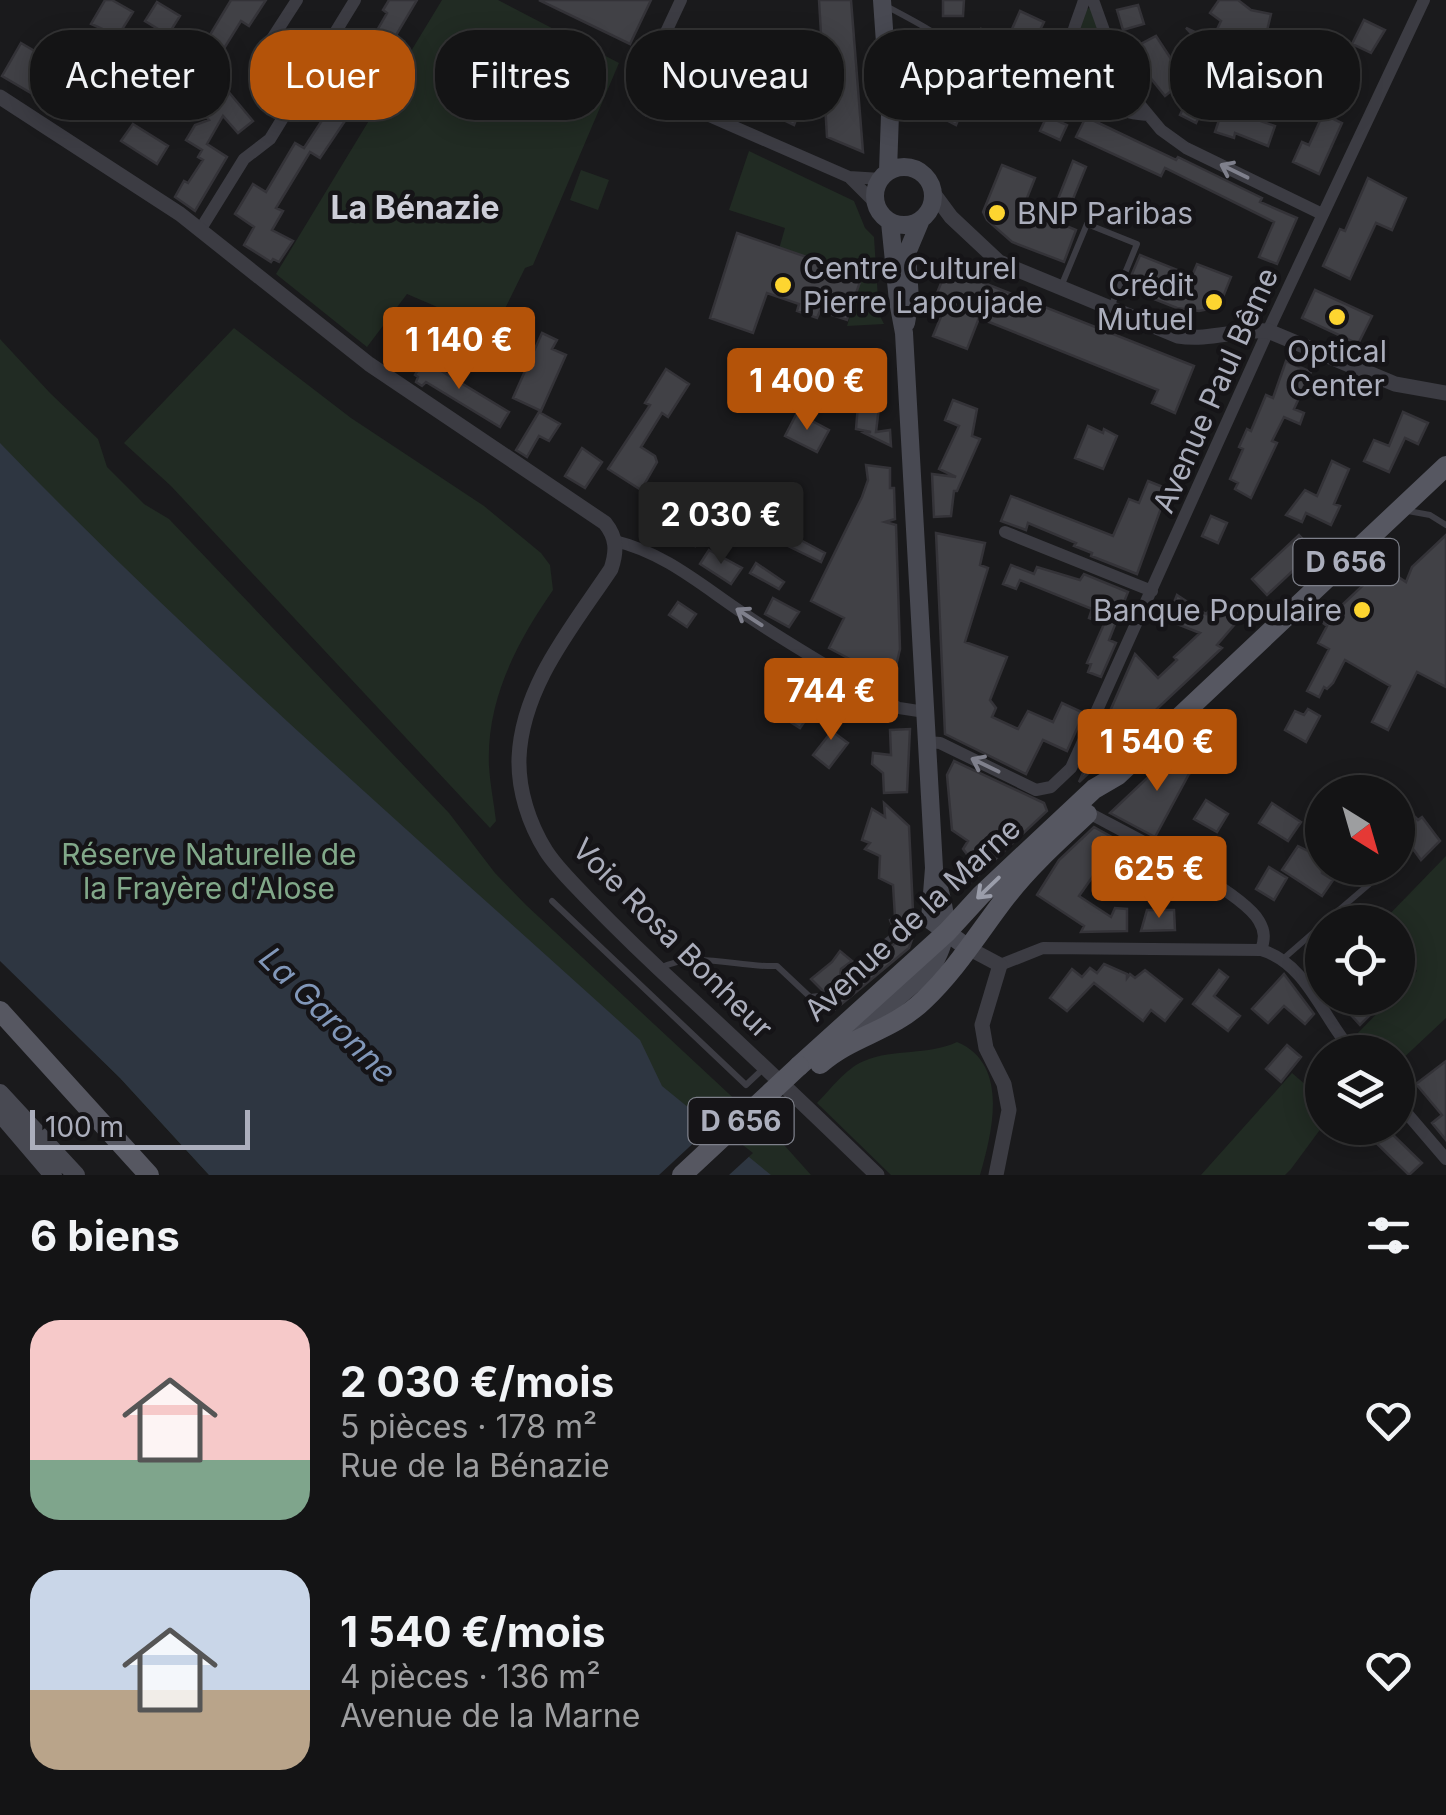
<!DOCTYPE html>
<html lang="fr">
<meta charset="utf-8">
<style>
:root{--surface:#141415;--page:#212122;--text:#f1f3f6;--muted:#9d9ea0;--line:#333334;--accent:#b45309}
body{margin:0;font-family:Inter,sans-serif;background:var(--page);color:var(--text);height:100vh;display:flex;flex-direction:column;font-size:38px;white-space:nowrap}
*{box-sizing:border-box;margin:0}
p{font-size:32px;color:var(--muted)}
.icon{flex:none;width:55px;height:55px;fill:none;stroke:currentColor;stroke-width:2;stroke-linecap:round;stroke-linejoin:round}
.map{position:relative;height:1175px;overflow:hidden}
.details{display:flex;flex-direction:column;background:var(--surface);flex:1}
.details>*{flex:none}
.banner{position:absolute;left:30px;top:30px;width:1388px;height:90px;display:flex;gap:20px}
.needle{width:65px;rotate:143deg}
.fabs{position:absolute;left:1305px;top:775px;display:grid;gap:20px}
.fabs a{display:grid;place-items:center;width:110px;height:110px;border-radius:50%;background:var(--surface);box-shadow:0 5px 25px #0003,0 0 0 2px var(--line);font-size:50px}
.scale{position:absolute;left:30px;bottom:25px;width:220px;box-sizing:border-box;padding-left:10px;border:5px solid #abaebc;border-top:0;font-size:28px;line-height:35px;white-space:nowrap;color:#abaebc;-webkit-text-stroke:8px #151417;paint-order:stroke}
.price{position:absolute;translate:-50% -85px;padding:0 22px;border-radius:10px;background:var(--accent);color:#fff;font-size:32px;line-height:65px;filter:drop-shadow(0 2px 5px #0008)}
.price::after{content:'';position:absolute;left:50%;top:60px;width:30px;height:22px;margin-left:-15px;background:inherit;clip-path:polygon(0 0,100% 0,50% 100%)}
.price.on{background:#222;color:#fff}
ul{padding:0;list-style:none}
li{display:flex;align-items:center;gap:30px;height:250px;padding:0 30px}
li span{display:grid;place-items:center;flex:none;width:280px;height:200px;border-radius:30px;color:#555}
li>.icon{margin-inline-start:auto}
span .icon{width:120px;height:120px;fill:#fffc;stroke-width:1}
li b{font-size:42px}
h2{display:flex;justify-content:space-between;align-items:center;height:120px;padding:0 30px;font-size:42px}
.tag{padding:0 35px;border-radius:40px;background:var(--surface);box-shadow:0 5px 25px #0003,0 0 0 2px var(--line);font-size:35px;line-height:90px}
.tag.on{background:var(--accent);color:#fff}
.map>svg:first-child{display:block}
.green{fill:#212b23}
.water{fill:#2e3641}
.pier{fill:#1a1a1c}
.building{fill:#414146;stroke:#343338;stroke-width:2.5}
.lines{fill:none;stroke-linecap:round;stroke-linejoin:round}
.service{stroke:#3c3c43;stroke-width:6}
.minor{stroke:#3c3c43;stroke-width:12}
.tertiary{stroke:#3c3c43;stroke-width:15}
.secondary{stroke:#484952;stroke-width:18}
.primary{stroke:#565761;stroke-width:20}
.primary-bridge{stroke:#565761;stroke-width:20}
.oneway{stroke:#7f808c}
.oneway2{stroke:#9a9daa}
.poi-dot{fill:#fdd530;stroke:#151417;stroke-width:4}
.labels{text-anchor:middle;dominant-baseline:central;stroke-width:9;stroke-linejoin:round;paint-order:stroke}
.shield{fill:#151417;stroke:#7e808a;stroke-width:2.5}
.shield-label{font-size:28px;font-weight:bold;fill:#abaebc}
.poi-label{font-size:30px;fill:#abaebc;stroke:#151417;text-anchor:start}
.street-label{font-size:30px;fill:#abaebc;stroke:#151417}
.park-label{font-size:30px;fill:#81a889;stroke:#151417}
.neighbourhood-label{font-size:32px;font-weight:bold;fill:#cdced8;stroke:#151417}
.water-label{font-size:32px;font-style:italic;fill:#8197b9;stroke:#151417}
</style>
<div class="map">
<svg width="1446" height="1175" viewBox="0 0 1446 1175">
<rect width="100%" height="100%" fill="#1a1a1c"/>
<!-- green -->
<path class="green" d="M 442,0 L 498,0 L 619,63 L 533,265 L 525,268 L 490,339 L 435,306 L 407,294 L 367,347 L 276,274 Z
M 1090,8 L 1113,69 L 1136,106 L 1135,110 C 1073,84 1065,75 1086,9 Z
M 749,151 L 854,201 L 865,228 L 874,237 L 879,314 L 884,324 L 847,326 L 862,276 L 779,249 L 785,228 L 729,210 Z
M 581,170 L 609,180 L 598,210 L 570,200 Z
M 234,328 L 351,418 L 484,506 L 541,553 L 550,565 L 553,590 C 517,642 486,700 489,766 C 490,784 494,803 496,821 L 490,828 L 171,486 L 124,443 Z
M 0,339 L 50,393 L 98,439 L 107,467 L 144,504 L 169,519 L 449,813 L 495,873 L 526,905 L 785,1146 L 811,1175 L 209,1175 L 120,1078 L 0,960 Z
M 1446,856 L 1446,1018 L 1398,1063 L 1398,1052 L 1371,1052 L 1354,1037 L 1392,998 L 1398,998 L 1398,992 L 1417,971 L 1398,949 L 1398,922 L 1382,922 Z
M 957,1042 C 1010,1064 992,1133 980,1175 L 891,1175 L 817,1103 C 830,1090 846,1068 864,1061 C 895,1048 927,1056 957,1042 Z
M 1292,1073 L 1322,1099 L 1322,1127 L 1291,1169 L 1285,1175 L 1201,1175 Z"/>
<!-- water -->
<path class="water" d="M 0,443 C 203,653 424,844 640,1040 L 662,1086 L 771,1175 L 209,1175 L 120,1078 L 0,961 Z"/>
<!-- pier -->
<path class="pier" d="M 715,1123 L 753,1153 L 729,1175 L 659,1175 Z"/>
<!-- building -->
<path class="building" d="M 105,0 L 112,0 L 133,12 L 118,36 L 91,24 Z
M 231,0 L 266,0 L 249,26 L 241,21 L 220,55 L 216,52 L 211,60 L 199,53 Z
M 389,0 L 417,0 L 383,57 L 387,59 L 376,77 L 365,70 L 344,104 L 328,94 L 349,60 L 357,65 L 387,13 L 383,10 Z
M 539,0 L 651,0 L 630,44 Z
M 819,0 L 851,0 L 863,152 L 827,137 Z
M 943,0 L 964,0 L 963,16 L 943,16 Z
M 1219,0 L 1238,0 L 1251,10 L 1271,14 L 1265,39 L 1234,31 L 1221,58 L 1215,52 L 1212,56 L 1186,28 L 1212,40 L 1221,21 L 1210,13 Z
M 157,2 L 180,16 L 168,35 L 145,21 Z
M 1138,5 L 1144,24 L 1123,30 L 1117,10 Z
M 1020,11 L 1044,22 L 1035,40 L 1012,29 Z
M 1364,20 L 1385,30 L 1371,53 L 1352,44 Z
M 981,29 L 996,36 L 980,70 L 983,71 L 964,120 L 959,118 L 956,125 L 946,120 L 949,113 L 939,109 Z
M 1156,36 L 1185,80 L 1165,96 L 1145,71 L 1133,48 Z
M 1321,39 L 1345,50 L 1322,98 L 1299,88 Z
M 21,43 L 55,63 L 36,96 L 2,76 Z
M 1029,55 L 1045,63 L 1037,79 L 1021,71 Z
M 745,64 L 807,92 L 794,125 L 730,94 Z
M 191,68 L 217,99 L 227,90 L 253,121 L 238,133 L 223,116 L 207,144 L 227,157 L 195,211 L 175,197 L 184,181 L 188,183 L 203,160 L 198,157 L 202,150 L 186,140 L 195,125 L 209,120 L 176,81 Z
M 1021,88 L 1038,99 L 1029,119 L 1011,110 Z
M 1191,92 L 1207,100 L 1196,123 L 1180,115 Z
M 336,99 L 353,109 L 320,158 L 310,152 L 276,208 L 283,211 L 272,230 L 293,241 L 279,262 L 273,259 L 271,262 L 244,245 L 254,227 L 235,214 L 253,184 L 266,192 L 295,143 L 304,148 Z
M 1223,108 L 1275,126 L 1268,146 L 1235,133 L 1234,138 L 1215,132 Z
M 1323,114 L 1342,123 L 1319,174 L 1293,162 L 1302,142 L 1309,145 Z
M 1047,116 L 1067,125 L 1060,140 L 1040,131 Z
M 1086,117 L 1176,160 L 1178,157 L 1262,198 L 1260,202 L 1297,218 L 1277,264 L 1259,257 L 1274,222 L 1165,168 L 1161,176 L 1076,137 Z
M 133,124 L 168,146 L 157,164 L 121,141 Z
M 1073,161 L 1086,167 L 1071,204 L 1058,199 Z
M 1002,165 L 1035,178 L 1023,208 L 1076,230 L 1064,262 L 1012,242 L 987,220 L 983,212 Z
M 1368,178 L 1406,198 L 1392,230 L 1376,223 L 1350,279 L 1323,266 L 1340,229 L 1345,231 Z
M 737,233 L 862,276 L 847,320 L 820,311 L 817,318 L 797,311 L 799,304 L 767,293 L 753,333 L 710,318 Z
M 1140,255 L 1192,276 L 1197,264 L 1231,277 L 1219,307 L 1199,311 L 1177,308 L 1126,288 Z
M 946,271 L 957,276 L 959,273 L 1194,366 L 1175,413 L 1152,403 L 1158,390 L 979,318 L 967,349 L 933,336 L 947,302 L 935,298 Z
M 1315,290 L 1372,316 L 1358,344 L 1302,318 Z
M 542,333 L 557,340 L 552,349 L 566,355 L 541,411 L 513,398 Z
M 428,354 L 439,361 L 435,367 L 509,412 L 500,427 L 426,382 L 422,386 L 416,382 L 418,377 L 415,375 Z
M 860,361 L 876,367 L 870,384 L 851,377 Z
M 1286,361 L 1311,372 L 1294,409 L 1304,413 L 1300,424 L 1284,417 L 1272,441 L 1277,443 L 1251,498 L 1235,489 L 1238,483 L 1230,479 L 1243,449 L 1239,447 L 1247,429 L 1251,431 L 1266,395 L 1273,398 Z
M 666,369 L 689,384 L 668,417 L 662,413 L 641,447 L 655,456 L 657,462 L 641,490 L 608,469 L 650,405 L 645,403 Z
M 953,400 L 977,409 L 972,436 L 980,439 L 957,491 L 954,491 L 951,516 L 934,517 L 932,474 L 956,477 L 939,469 L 959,426 L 945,420 Z
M 858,405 L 879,407 L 876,432 L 890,430 L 891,446 L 864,433 L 871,432 L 856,429 Z
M 539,412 L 560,424 L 549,441 L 539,436 L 527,457 L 516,450 Z
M 1403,412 L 1428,423 L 1418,444 L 1405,438 L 1389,472 L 1364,461 L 1374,440 L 1389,446 Z
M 797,413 L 829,430 L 817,452 L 785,436 Z
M 1088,426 L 1103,433 L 1104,429 L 1117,436 L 1103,469 L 1075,458 Z
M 582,448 L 602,462 L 585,488 L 565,476 Z
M 1332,461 L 1349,469 L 1334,504 L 1340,506 L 1331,525 L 1306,513 L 1302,522 L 1286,515 L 1305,490 L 1317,496 Z
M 866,465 L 890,468 L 890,488 L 894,488 L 895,519 L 885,522 L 896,525 L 900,649 L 890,692 L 868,679 L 872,671 L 829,648 L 844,618 L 811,601 L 862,497 L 868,480 Z
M 1148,481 L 1168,489 L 1137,574 L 1091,556 L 1092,553 L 1074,546 L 1076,543 L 1028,523 L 1026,530 L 1001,521 L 1011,496 L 1113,536 L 1129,499 L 1139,503 Z
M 661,515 L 701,535 L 695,546 L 682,538 L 679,543 L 661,534 L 664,527 L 657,523 Z
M 1211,516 L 1227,523 L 1218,543 L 1202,536 Z
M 936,533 L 985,543 L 980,565 L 988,568 L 965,642 L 1007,657 L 990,700 L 996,708 L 992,717 L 1018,729 L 1028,711 L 1053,722 L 1062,703 L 1084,713 L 1067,751 L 1043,740 L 1026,774 L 945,734 Z
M 1299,535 L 1314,551 L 1267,595 L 1252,579 Z
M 1446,535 L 1446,687 L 1417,672 L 1388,730 L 1372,722 L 1390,686 L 1345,660 L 1333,683 L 1327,689 L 1324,687 L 1319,697 L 1307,691 L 1329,649 L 1318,643 L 1327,626 L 1323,623 L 1377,572 L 1384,577 L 1388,570 L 1406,582 L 1412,567 Z
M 793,536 L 825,553 L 821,562 L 788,546 Z
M 709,550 L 742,568 L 731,584 L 700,564 Z
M 756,563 L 784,582 L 779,589 L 750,573 Z
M 1011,565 L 1034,574 L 1037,567 L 1080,580 L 1084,574 L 1128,592 L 1109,640 L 1116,643 L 1101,677 L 1088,672 L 1091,664 L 1087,663 L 1104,624 L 1089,618 L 1092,609 L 1020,580 L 1016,589 L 1003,584 Z
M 1177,595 L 1206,614 L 1220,598 L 1241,617 L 1217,645 L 1222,648 L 1079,782 L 1135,654 L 1158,678 L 1177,660 L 1174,657 L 1200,633 L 1167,620 Z
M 773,598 L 799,612 L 789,627 L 765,614 Z
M 678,602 L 696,614 L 687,627 L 669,615 Z
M 796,692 L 814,708 L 800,728 L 781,716 Z
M 1308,709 L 1320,716 L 1306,742 L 1285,730 L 1295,711 L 1304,715 Z
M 832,712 L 842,720 L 833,732 L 848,743 L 829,768 L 813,755 L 832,731 L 823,724 Z
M 910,729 L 907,792 L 884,793 L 883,773 L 872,764 L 873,753 L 891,755 L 890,730 Z
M 1180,747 L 1199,765 L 1189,774 L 1155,837 L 1110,813 Z
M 954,761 L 1044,803 L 1047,811 L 969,884 L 959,877 L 972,861 L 963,849 L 968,841 L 952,830 L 947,775 Z
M 1206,800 L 1228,814 L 1217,832 L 1194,819 Z
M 1398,800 L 1418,820 L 1422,817 L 1440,841 L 1421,860 L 1398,828 Z
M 884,803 L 909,826 L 913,911 L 893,927 L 890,920 L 895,917 L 893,885 L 879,878 L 880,856 L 865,849 L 870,843 L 862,840 L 872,809 L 885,817 Z
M 1272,803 L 1301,822 L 1288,841 L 1259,823 Z
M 1094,827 L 1205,889 L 1199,899 L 1162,879 L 1156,891 L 1136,877 L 1124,891 L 1096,872 L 1079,896 L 1111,917 L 1115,908 L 1127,909 L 1127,931 L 1081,932 L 1084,926 L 1037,895 L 1059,860 Z
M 1298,846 L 1322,858 L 1322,873 L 1333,880 L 1322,896 L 1282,870 Z
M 1269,867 L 1287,878 L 1274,900 L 1256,889 Z
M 1147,910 L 1174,910 L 1175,930 L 1141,931 Z
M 917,925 L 909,948 L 832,1012 L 823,1001 L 825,993 L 811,979 L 832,962 L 840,951 L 852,961 L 841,969 L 840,976 L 844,981 L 850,980 Z
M 1104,964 L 1127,974 L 1127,978 L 1130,974 L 1135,978 L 1145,970 L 1182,999 L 1165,1021 L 1151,1010 L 1143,1021 L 1094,983 L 1067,1011 L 1050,998 L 1072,969 L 1082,977 L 1090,968 L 1097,973 Z
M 1219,970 L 1228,977 L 1214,996 L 1240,1016 L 1228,1031 L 1193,1004 Z
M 1284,974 L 1314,1014 L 1305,1024 L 1284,1006 L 1268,1023 L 1252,1009 Z
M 1350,998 L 1387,998 L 1360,1025 L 1342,1005 Z
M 1287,1045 L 1301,1057 L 1281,1082 L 1266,1069 Z
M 1446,1061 L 1446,1140 L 1432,1123 L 1442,1115 L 1416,1084 Z
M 1361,1128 L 1386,1128 L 1422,1163 L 1409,1175 Z"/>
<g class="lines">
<!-- service -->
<path class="service" d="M 886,6 C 964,47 964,46 893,99
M 1060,289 L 1087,224 L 1137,244 L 1111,307
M 1408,511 L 1430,515 L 1446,525
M 1398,860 L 1405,853
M 552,901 L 746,1085 L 764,1068
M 1325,922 L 1388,868
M 1283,959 L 1322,925
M 660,968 C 696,950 738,968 777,966 L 810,997 L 819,996
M 846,974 L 916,917 L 928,914"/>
<!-- minor -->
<path class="minor" d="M 681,0 L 652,62 L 648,111 L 684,110 L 707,115 L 849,177 L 876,204
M 1084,0 C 1080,14 1072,30 1070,45 C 1064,90 1110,113 1148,115
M 1093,0 L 1117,67 L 1136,100 L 1161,130 L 1186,148 L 1322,214
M 290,106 L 261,72 L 257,62 L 297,0
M 849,177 L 881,179
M 200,230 L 244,159 L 270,139 L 355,0
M 1005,532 L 1152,591
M 615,541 C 665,553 701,585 743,613 C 790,645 840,673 889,703 L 899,708 L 925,712
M 927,742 L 940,743 L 1036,790 L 1051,787 L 1071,768 L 1268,331 L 1424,0
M 1089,813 C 1124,832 1243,891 1259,921 C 1265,931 1265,939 1261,950
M 1000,965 L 1043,948 L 1261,950 C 1307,963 1323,1019 1353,1052
M 1398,1103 L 1446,1159"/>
<!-- tertiary -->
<path class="tertiary" d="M 0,97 L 180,214 L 369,364 L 605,523 C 617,538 617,551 611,569 C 573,626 522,686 519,758 C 518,790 529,824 546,851 C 557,868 572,882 586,897 C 618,930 650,961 684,992 C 749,1052 813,1113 877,1175
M 934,194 L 951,217 L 999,262 L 1178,336 C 1209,341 1237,329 1268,331 L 1395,384 L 1446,393
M 968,948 L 1000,965 L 982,1025 L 986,1048 L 1004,1084 L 1009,1110 L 996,1175"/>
<!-- secondary -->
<path class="secondary" d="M 882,0 L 890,114 L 888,171
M875 196a29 29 0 1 1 58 0a29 29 0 1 1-58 0Z
M 890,222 L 898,301 L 904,333 L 934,868 L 930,920 L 968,948
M 906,323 L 910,300 L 907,253 L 920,222
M 850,1038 L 930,970 C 951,936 948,918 937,881
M 0,1093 L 76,1175
M 0,1113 L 53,1175"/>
<!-- primary -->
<path class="primary" d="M 0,1011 L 149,1175
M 820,1064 C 853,1035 891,1032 924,1000 C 956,970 979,932 1006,897 C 1029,867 1059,840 1087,814
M 799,1066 L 947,932 L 981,895 L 1094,789 L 1118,775 L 1446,466"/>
<!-- primary-bridge -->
<path class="primary-bridge" d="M 682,1175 L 799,1066"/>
</g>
<!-- one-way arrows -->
<defs><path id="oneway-shaft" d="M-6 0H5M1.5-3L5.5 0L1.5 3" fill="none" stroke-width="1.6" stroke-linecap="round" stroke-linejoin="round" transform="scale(2.5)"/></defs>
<g class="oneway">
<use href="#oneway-shaft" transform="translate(1234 171) rotate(-154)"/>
<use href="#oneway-shaft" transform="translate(749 617) rotate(-147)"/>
<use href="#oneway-shaft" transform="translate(985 765) rotate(-154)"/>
</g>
<use class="oneway2" href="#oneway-shaft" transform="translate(988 888) rotate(136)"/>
<!-- markers -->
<g class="poi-dot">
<circle cx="997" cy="213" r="10"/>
<circle cx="783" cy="285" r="10"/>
<circle cx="1214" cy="302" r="10"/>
<circle cx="1337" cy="317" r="10"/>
<circle cx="1362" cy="610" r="10"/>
</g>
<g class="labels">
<!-- shield labels -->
<g class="shield">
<rect x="1293.5" y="539" width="105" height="46" rx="8"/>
<rect x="688.5" y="1098" width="105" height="46" rx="8"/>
</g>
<g class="shield-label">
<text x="1346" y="562">D 656</text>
<text x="741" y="1121">D 656</text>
</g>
<!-- poi labels -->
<g class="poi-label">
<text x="1017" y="213">BNP Paribas</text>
<text x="803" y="268">Centre Culturel<tspan x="803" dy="34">Pierre Lapoujade</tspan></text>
<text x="1194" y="285" text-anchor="end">Crédit<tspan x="1194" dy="34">Mutuel</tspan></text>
<text x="1337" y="351" text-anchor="middle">Optical<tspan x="1337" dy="34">Center</tspan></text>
<text x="1342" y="610" text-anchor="end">Banque Populaire</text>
</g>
<!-- street labels -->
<g class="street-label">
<text transform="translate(1215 390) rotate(-66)">Avenue Paul Bême</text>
<text transform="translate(912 919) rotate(-43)">Avenue de la Marne</text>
<text transform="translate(673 938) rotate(45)">Voie Rosa Bonheur</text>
</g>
<!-- park labels -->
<g class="park-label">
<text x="209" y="854">Réserve Naturelle de<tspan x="209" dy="34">la Frayère d'Alose</tspan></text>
</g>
<!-- neighbourhood labels -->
<g class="neighbourhood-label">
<text x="415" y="207">La Bénazie</text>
</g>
<!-- water labels -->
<g class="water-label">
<text transform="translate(328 1015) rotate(45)">La Garonne</text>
</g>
</g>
</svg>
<div class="fabs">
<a><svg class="needle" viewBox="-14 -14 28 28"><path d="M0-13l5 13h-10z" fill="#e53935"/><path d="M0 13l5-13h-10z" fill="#9d9ea0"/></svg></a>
<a><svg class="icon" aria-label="locate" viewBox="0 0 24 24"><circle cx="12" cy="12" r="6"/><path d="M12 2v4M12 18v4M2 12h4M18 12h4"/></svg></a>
<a><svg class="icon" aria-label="layers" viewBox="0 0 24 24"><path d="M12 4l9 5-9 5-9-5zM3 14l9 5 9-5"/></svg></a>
</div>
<div class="scale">100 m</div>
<b class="price" style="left:459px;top:392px">1 140 €</b>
<b class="price" style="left:807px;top:433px">1 400 €</b>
<b class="price on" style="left:721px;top:567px">2 030 €</b>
<b class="price" style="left:831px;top:743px">744 €</b>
<b class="price" style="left:1157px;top:794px">1 540 €</b>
<b class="price" style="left:1159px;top:921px">625 €</b>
<div class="banner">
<a class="tag">Acheter</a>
<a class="tag on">Louer</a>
<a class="tag">Filtres</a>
<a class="tag">Nouveau</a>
<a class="tag">Appartement</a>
<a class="tag">Maison</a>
</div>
</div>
<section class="details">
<h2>6 biens<svg class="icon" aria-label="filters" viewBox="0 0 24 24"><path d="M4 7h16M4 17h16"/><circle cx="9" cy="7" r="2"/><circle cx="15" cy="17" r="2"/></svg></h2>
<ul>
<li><span style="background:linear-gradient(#f6c9c9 70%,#7fa58c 0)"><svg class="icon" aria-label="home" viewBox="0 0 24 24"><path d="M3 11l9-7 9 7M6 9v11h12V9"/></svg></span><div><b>2 030 €/mois</b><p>5 pièces · 178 m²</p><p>Rue de la Bénazie</p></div><svg class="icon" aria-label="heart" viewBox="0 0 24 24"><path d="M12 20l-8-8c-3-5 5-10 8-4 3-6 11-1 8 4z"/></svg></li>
<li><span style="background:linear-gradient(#c9d6e8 60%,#b9a48a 0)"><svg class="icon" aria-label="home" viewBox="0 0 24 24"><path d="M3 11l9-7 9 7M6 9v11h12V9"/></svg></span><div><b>1 540 €/mois</b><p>4 pièces · 136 m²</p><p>Avenue de la Marne</p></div><svg class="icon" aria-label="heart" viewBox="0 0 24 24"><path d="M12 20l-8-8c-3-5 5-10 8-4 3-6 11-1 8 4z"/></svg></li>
</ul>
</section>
